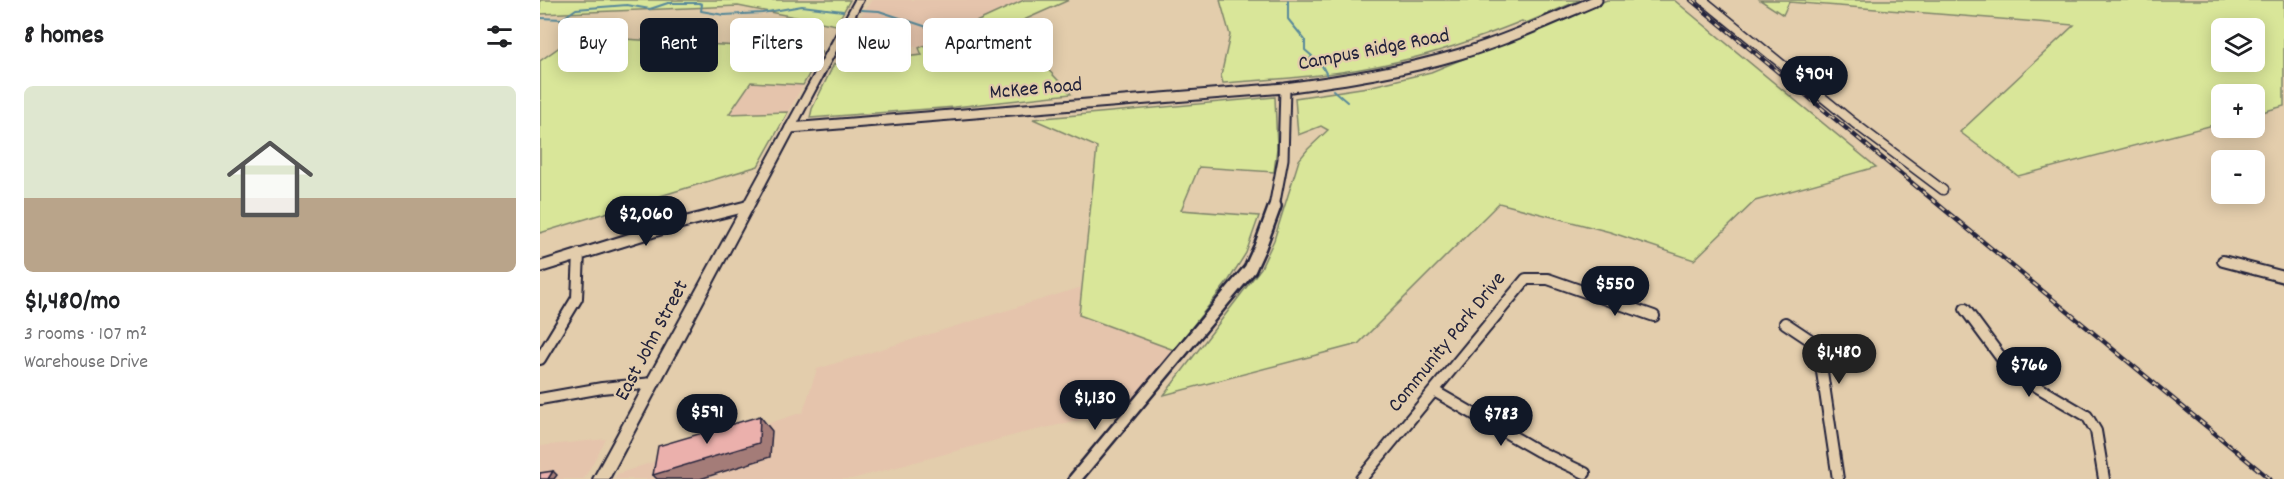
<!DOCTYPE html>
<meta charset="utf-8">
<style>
:root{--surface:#fff;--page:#f2f2f2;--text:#202124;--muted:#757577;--accent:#111827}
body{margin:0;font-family:Dekko,sans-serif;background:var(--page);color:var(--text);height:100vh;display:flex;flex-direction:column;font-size:22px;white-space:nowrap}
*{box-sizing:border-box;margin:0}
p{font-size:20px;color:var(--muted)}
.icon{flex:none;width:33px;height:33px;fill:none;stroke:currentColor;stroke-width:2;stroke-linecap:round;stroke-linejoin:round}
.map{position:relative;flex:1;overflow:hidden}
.panel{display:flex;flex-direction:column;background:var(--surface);width:540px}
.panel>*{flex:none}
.hud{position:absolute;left:18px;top:18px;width:570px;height:54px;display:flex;gap:12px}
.fabs{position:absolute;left:1671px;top:18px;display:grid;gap:12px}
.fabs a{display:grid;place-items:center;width:54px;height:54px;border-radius:9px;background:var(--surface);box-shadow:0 3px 15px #0003;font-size:30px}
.price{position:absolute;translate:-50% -51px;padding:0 14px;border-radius:21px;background:var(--accent);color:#fff;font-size:20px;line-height:39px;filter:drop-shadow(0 2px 3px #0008)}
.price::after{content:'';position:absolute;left:50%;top:36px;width:18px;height:14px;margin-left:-9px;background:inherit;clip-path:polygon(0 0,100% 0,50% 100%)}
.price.current{background:#222;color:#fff}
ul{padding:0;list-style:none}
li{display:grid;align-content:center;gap:12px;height:318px;padding:0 24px}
li span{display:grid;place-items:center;height:186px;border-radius:9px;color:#555}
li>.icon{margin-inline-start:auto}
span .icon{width:108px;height:108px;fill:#fffc;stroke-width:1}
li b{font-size:26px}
h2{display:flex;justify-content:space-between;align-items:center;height:72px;padding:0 24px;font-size:26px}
.tag{padding:0 21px;border-radius:9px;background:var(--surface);box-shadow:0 3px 15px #0003;font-size:21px;line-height:54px}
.tag.current{background:var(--accent);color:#fff}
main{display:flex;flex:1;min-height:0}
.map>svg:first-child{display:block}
.built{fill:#e5c4ac}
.green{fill:#d9e699;stroke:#7e846a;stroke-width:1.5;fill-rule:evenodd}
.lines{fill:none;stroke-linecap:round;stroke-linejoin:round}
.stream{stroke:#59899a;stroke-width:2}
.minor-far1-casing{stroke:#22223b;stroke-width:11}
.minor-casing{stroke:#22223b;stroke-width:14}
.tertiary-far1-casing{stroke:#22223b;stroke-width:13}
.tertiary-casing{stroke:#22223b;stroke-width:16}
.secondary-casing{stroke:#22223b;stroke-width:4}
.minor-far1{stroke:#e3cdac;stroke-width:8}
.minor{stroke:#e3cdac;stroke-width:10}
.tertiary-far1{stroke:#e3cdac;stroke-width:9}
.tertiary{stroke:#e3cdac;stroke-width:11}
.secondary{fill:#e3cdac;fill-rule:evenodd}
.rail-casing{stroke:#22223b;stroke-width:4.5}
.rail{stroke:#e3cdac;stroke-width:2;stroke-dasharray:6;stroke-linecap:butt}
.shaded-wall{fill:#a47b78;stroke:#22223b;stroke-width:1.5}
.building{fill:#ebb0ac;stroke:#22223b;stroke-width:1.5}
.labels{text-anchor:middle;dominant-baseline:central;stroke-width:4.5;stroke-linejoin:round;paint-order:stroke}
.street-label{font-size:21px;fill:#22223b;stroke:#e3cdac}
</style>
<main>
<section class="panel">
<h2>8 homes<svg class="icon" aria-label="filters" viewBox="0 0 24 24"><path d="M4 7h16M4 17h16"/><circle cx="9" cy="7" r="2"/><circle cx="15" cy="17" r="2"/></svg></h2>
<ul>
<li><span style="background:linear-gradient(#dfe7d0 60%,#b9a48a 0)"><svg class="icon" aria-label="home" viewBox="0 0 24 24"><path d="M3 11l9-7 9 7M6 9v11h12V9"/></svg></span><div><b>$1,480/mo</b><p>3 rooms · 107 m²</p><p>Warehouse Drive</p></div></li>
</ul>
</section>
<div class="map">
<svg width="1744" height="479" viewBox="0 0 1744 479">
<rect width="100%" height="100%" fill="#e3cdac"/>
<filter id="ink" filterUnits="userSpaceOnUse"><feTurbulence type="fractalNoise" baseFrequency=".0167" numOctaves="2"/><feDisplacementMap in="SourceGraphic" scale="12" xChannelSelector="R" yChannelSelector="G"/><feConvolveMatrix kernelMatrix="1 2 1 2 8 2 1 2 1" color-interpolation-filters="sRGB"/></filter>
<g filter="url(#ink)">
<!-- built -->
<path class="built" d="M 332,0 L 484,0 L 379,48 L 312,29 Z
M 211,82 L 263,85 L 248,112 L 189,115 Z
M 542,287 L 539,315 L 634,350 L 588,409 L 479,434 L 312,479 L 74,479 L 77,474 L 263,412 L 277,369 Z
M 66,439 L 44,479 L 0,479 L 0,446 Z"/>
<!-- green -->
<path class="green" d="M 0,0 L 310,0 L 296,25 L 198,6 L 0,14 Z
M 484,0 L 529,0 L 468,27 L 531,94 L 415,107 L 270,118 L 272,109 L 294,64 L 382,55 L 379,48 Z
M 680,0 L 1040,0 L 986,23 L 982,21 C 942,37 902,52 860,61 C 802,75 742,79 683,83 L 681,76 L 690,35 Z
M 1067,0 L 1134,0 L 1336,167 L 1215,201 L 1154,260 L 1070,232 L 959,203 L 818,344 L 624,395 L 721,268 L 734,240 L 759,160 L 768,149 L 788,130 L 781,126 L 758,135 L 755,98 L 828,87 L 891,72 Z
M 1220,0 L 1744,0 L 1744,106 L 1715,114 L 1714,94 L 1682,94 L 1681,123 L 1478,176 L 1420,132 L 1534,25 L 1249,2 L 1243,15 ZM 1682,28 L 1714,28 L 1714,62 L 1682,62 Z
M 35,36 L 282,51 L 263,85 L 211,82 L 189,114 L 248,112 L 218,166 L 0,233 L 0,61 Z
M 735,97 L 737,148 L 734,172 L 659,167 L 641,210 L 719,216 L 706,253 L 689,280 L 634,350 L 539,315 L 557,147 L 493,119 Z"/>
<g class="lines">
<!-- stream -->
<path class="stream" d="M 748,0 L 748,19 L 765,40 L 765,50 L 772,56 L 770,59 L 781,64 L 787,75
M 321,10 L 339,11 L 405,33 L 416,44 L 436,51
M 0,18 L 22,19 L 36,9 L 87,5 L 110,9 L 128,3 L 159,3 L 162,4 L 161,11 L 184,15 L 222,13 L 262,6 L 303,11
M 793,90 L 807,102"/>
<defs>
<path id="minor-far1" d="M 1163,0 L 1314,123 L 1403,190
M 203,207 L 208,206"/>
<path id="minor" d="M 1683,261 L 1744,277
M 0,267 L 141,223 L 208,206
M 1425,309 L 1462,359 L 1489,382 L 1547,416 L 1556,431 L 1564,479
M 1245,323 L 1278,345 L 1298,479
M 0,359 L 37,298 L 39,254
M 894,391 L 998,451 L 1045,473
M 0,399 L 62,388 L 113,383
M 821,479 L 986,279 L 1008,279 L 1114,316"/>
<path id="tertiary-far1" d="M 250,128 L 745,88 C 804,80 863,71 920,54 C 967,40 1012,19 1057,0
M 734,207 L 743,159 L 745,88"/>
<path id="tertiary" d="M 535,479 L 710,269 L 720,247 L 735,206"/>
<path id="secondary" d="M 315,0 L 323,0 L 69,479 L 53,479 Z"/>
</defs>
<!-- minor-far1 casing -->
<use href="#minor-far1" class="minor-far1-casing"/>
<!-- minor casing -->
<use href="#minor" class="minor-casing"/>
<!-- tertiary-far1 casing -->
<use href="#tertiary-far1" class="tertiary-far1-casing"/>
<!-- tertiary casing -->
<use href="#tertiary" class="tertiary-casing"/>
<!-- secondary casing -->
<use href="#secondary" class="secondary-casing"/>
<!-- minor-far1 -->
<use href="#minor-far1" class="minor-far1"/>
<!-- minor -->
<use href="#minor" class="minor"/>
<!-- tertiary-far1 -->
<use href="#tertiary-far1" class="tertiary-far1"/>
<!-- tertiary -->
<use href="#tertiary" class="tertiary"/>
<!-- secondary -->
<use href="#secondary" class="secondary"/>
<defs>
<path id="rail" d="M 1151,0 L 1730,479"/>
</defs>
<!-- rail casing -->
<use href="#rail" class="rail-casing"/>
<!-- rail -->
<use href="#rail" class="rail"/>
</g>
<!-- shaded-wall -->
<path class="shaded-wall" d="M 220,416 L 232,431 L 230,457 L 160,479 L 117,479 L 113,475 Z
M 13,471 L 17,475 L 14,479 L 8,479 Z"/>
<!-- building -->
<path class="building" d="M 220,416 L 219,443 L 113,475 L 118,446 Z
M 13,471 L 8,479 L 0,479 L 0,473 Z"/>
</g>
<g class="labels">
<!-- street labels -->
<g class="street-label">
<text transform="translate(834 51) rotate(-11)">Campus Ridge Road</text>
<text transform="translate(496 90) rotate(-5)">McKee Road</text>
<text transform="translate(113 341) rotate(-62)">East John Street</text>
<text transform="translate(908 343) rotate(-51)">Community Park Drive</text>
</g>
</g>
</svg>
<div class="fabs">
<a><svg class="icon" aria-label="layers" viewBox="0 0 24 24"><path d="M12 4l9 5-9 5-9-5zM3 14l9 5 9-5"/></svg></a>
<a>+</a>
<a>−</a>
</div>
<b class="price" style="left:1274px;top:107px">$904</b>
<b class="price" style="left:106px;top:247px">$2,060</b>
<b class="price" style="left:1075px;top:317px">$550</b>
<b class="price current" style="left:1299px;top:385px">$1,480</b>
<b class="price" style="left:1489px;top:398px">$766</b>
<b class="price" style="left:555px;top:431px">$1,130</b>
<b class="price" style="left:167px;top:445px">$591</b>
<b class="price" style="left:961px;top:447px">$783</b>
<div class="hud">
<a class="tag">Buy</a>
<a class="tag current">Rent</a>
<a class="tag">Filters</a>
<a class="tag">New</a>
<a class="tag">Apartment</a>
</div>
</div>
</main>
